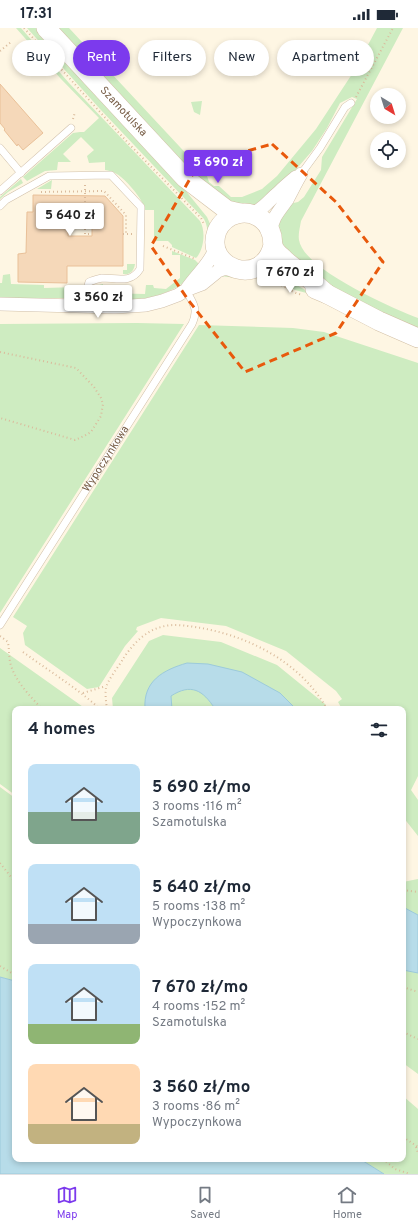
<!DOCTYPE html>
<meta charset="utf-8">
<style>
:root{--surface:#fff;--page:#f2f2f3;--text:#1f2937;--muted:#747a83;--line:#e0e1e3;--accent:#7c3aed}
body{margin:0;font-family:Overpass,sans-serif;background:var(--page);color:var(--text);height:100vh;display:flex;flex-direction:column;font-size:15px;white-space:nowrap}
*{box-sizing:border-box;margin:0}
p{font-size:13px;color:var(--muted)}
.icon{flex:none;width:22px;height:22px;fill:none;stroke:currentColor;stroke-width:2;stroke-linecap:round;stroke-linejoin:round}
.map{position:relative;flex:1;overflow:hidden}
.drawer{position:absolute;left:12px;top:678px;width:394px;height:456px;display:flex;flex-direction:column;background:var(--surface);border-radius:8px;box-shadow:0 2px 6px #0003}
.drawer>*{flex:none}
.hud{position:absolute;left:12px;top:12px;width:394px;height:36px;display:flex;gap:8px}
.needle{width:26px;rotate:142deg}
.controls{position:absolute;left:370px;top:60px;display:grid;gap:8px}
.controls a{display:grid;place-items:center;width:36px;height:36px;border-radius:50%;background:var(--surface);box-shadow:0 2px 6px #0003;font-size:20px}
.price{position:absolute;translate:-50% -34px;padding:0 9px;border-radius:4px;background:#fff;color:#222;font-size:13px;line-height:26px;filter:drop-shadow(0 1px 2px #0008)}
.price::after{content:'';position:absolute;left:50%;top:24px;width:12px;height:9px;margin-left:-6px;background:inherit;clip-path:polygon(0 0,100% 0,50% 100%)}
.price.on{background:var(--accent);color:#fff}
ul{padding:0;list-style:none}
li{display:flex;align-items:center;gap:12px;height:100px;padding:0 16px}
li span{display:grid;place-items:center;flex:none;width:112px;height:80px;border-radius:8px;color:#555}
li>.icon{margin-inline-start:auto}
span .icon{width:48px;height:48px;fill:#fffc;stroke-width:1}
li b{font-size:17px}
h2{display:flex;justify-content:space-between;align-items:center;height:48px;padding:0 16px;font-size:17px}
.pill{padding:0 14px;border-radius:18px;background:var(--surface);box-shadow:0 2px 6px #0003;font-size:14px;line-height:36px}
.pill.on{background:var(--accent);color:#fff}
.status{display:flex;justify-content:space-between;align-items:center;height:28px;padding:0 20px;background:var(--surface);direction:ltr}
.status svg{height:11px;fill:currentColor}
.tab-bar{display:flex;justify-content:space-around;align-items:center;height:56px;border-top:1px solid var(--line);background:var(--surface);font-size:11px;color:var(--muted)}
.tab-bar a{display:grid;justify-items:center;gap:2px}
.tab-bar .on{color:var(--accent)}
.map>svg:first-child{display:block}
.green{fill:#ceecc1}
.water{fill:#b7dce9;stroke:#9ccadb}
.building{fill:#f5d8b9;stroke:#e9c098;fill-rule:evenodd}
.lines{fill:none;stroke-linecap:round;stroke-linejoin:round}
.lane-casing{stroke:#d0bfa9;stroke-width:8}
.street-casing{stroke:#d0bfa9;stroke-width:14}
.secondary-casing{stroke:#d3c0a6;stroke-width:20}
.path{stroke:#dabb9c;stroke-width:2;stroke-dasharray:1 3;stroke-linecap:butt}
.lane{stroke:#fff;stroke-width:7}
.street{stroke:#fff;stroke-width:13}
.secondary{stroke:#fff;stroke-width:19}
.marked{fill:none;stroke:#e8590c;stroke-width:3;stroke-dasharray:8 5;stroke-linejoin:round}
.labels{text-anchor:middle;dominant-baseline:central;stroke-width:3;stroke-linejoin:round;paint-order:stroke}
.street-label{font-size:11px;fill:#785e47;stroke:#fff9eb}
</style>
<div class="status"><b>17:31</b><svg viewBox="0 0 49 12"><path d="M0 12V9h3v3zM5 12V6h3v6zM10 12V3h3v9zM15 12V0h3v12zM26 1h20v11H26zM47 4h2v5h-2z"/></svg></div>
<div class="map">
<svg width="418" height="1146" viewBox="0 0 418 1146">
<rect width="100%" height="100%" fill="#fef6e3"/>
<!-- green -->
<path class="green" d="M 16,0 L 21,0 L 69,55 L 200,193 C 206,203 204,222 196,230 L 172,219 L 172,217 L 168,213 L 154,213 L 154,182 L 145,182 C 144,172 124,149 115,145 C 112,143 109,143 105,142 L 105,134 L 89,135 L 87,128 L 94,122 L 81,109 L 63,126 L 71,134 L 58,134 L 57,142 L 45,143 L 27,153 L 23,149 L 73,105 L 80,104 L 84,104 L 99,90 L 61,51 Z
M 27,0 L 38,0 L 168,141 L 207,189 L 211,198 L 211,221 L 205,229 C 208,217 210,202 204,191 L 100,81 Z
M 55,0 L 69,0 L 207,148 L 209,154 L 214,158 L 219,158 L 231,169 L 242,169 L 262,161 L 277,148 L 316,101 L 354,43 L 377,0 L 403,0 L 301,193 C 300,199 298,206 299,212 C 303,241 392,280 418,290 L 418,302 L 336,264 L 281,224 L 277,194 L 289,176 L 298,174 L 304,169 L 321,142 L 322,129 L 357,71 L 352,69 L 340,75 L 327,100 L 312,123 L 292,146 L 254,180 L 235,180 L 177,132 Z
M 202,73 L 200,87 L 194,84 L 191,74 Z
M 21,151 L 23,155 L 8,164 L 0,171 L 0,169 Z
M 52,152 L 51,161 L 37,161 Z
M 172,223 L 195,232 L 201,238 C 195,243 189,250 183,255 C 164,269 141,272 118,273 C 110,273 101,275 95,269 C 93,262 96,257 103,256 L 103,265 L 145,266 L 146,257 L 153,257 L 154,260 L 166,261 L 180,250 L 180,227 L 172,227 Z
M 127,236 L 135,236 C 134,243 130,247 123,246 L 123,242 L 127,242 Z
M 264,244 L 279,247 L 314,267 L 295,262 L 270,248 L 237,250 L 220,248 L 223,247 Z
M 10,246 L 11,256 L 44,257 L 44,260 L 78,259 L 81,263 L 80,268 L 73,273 L 65,270 L 0,270 L 0,255 L 2,255 L 3,247 Z
M 137,295 L 184,296 L 0,585 L 0,296 Z
M 199,297 L 293,300 L 324,304 L 418,335 L 418,748 L 411,762 L 418,772 L 418,808 L 403,789 L 403,681 L 342,681 L 338,674 L 342,671 L 336,663 L 286,623 L 226,598 L 161,590 L 137,599 L 136,602 L 138,603 L 125,618 L 99,659 L 87,661 L 25,617 L 23,605 L 27,598 L 13,589 Z
M 163,607 L 221,614 L 277,637 L 325,676 L 327,681 L 113,681 L 112,670 L 149,613 Z
M 0,620 L 86,681 L 15,681 L 15,767 L 0,756 Z
M 0,759 L 15,770 L 15,953 L 0,949 Z
M 418,851 L 418,1046 L 403,1035 L 403,854 Z
M 403,1068 L 418,1081 L 418,1146 L 384,1146 L 360,1131 L 403,1131 Z"/>
<!-- water -->
<path class="water" d="M 187,635 L 208,636 L 242,644 L 280,665 L 296,681 L 215,681 C 203,662 191,655 171,668 L 172,681 L 145,681 C 143,653 163,642 187,635 Z
M 403,879 L 418,887 L 418,945 L 403,942 Z
M 0,949 L 15,953 L 15,1131 L 360,1131 L 384,1146 L 0,1146 Z"/>
<!-- building -->
<path class="building" d="M 0,56 L 43,105 L 23,122 L 18,116 L 17,118 L 4,102 L 5,101 L 0,95 Z
M 33,167 L 105,168 L 123,188 L 123,238 L 67,238 L 67,255 L 18,254 L 18,226 L 26,225 L 27,184 L 33,184 ZM 68,184 L 92,184 L 92,208 L 68,208 Z"/>
<g class="lines">
<defs>
<g id="lane">
<path d="M 0,120 L 21,145"/>
<path d="M 301,146 L 320,120 L 345,79 L 351,75"/>
<path d="M 0,163 L 71,100"/>
<path d="M 0,178 L 6,172 L 49,148 L 111,147 L 141,179 L 140,241 C 131,256 116,250 102,250 C 98,251 93,252 89,254 L 86,264 L 86,278"/>
<path id="s1" d="M 0,597 L 192,296 C 199,281 193,275 186,262"/>
</g>
<path id="street" d="M 251,186 C 263,182 269,172 279,164 C 284,159 290,154 296,149
M 271,203 C 272,190 279,183 287,172 C 292,163 296,154 301,146
M 186,262 C 196,247 209,237 216,220
M 0,276 L 115,279 L 146,277 L 162,273 L 178,267 L 186,262 L 202,256 L 218,243 L 223,241 L 232,240"/>
<g id="secondary">
<path id="s2" d="M 46,0 L 185,150 L 227,182 L 240,185"/>
<path d="M 273,217 C 263,261 203,241 217,203 C 221,194 229,188 237,186 C 252,182 267,191 271,205 C 273,209 272,213 273,217 C 274,222 278,226 282,229 C 289,237 298,242 306,248 C 313,254 320,260 327,266"/>
<path d="M 315,261 L 327,266 L 379,293 L 418,310"/>
</g>
</defs>
<!-- lane casing -->
<use href="#lane" class="lane-casing"/>
<!-- street casing -->
<use href="#street" class="street-casing"/>
<!-- secondary casing -->
<use href="#secondary" class="secondary-casing"/>
<!-- path -->
<path class="path" d="M 24,0 L 129,116 L 201,190 L 204,196
M 0,23 L 11,14
M 356,69 L 393,0
M 73,91 L 75,84
M 85,157 L 85,206 L 92,206
M 41,164 L 104,163 L 126,187 L 126,206
M 68,189 L 85,190
M 123,206 L 132,206
M 163,218 L 195,231
M 267,250 L 270,251 L 296,265 L 302,267
M 0,324 L 76,340 L 94,359 L 101,370 L 103,376 L 101,388 L 91,404 L 84,408 L 75,412 L 0,390
M 0,608 L 8,614 C 9,621 9,627 10,634 C 14,652 30,668 42,681
M 23,624 C 49,643 77,660 100,681
M 83,665 L 106,658
M 107,681 C 106,674 105,666 106,660 C 107,653 119,638 123,631 C 132,617 145,603 161,599 C 174,595 188,598 201,600 C 251,609 301,635 327,681
M 0,835 L 15,854
M 403,862 L 418,864
M 0,938 L 15,947
M 403,959 L 418,964
M 403,1004 L 418,1011
M 403,1109 L 418,1119
M 416,1119 L 418,1125
M 383,1131 L 395,1141 L 410,1146"/>
<!-- lane -->
<use href="#lane" class="lane"/>
<!-- street -->
<use href="#street" class="street"/>
<!-- secondary -->
<use href="#secondary" class="secondary"/>
</g>
<!-- marked area -->
<path class="marked" d="M 272,116 L 336,174 L 383,234 L 336,305 L 245,344 L 189,273 L 151,218 L 198,137 Z"/>
<g class="labels">
<!-- street labels -->
<g class="street-label">
<text stroke="none"><textPath href="#s2" startOffset="114">Szamotulska</textPath></text>
<text stroke="none"><textPath href="#s1" startOffset="197">Wypoczynkowa</textPath></text>
</g>
</g>
</svg>
<div class="controls">
<a><svg class="needle" viewBox="-14 -14 28 28"><path d="M0-13l5 13h-10z" fill="#e53935"/><path d="M0 13l5-13h-10z" fill="#747a83"/></svg></a>
<a><svg class="icon" aria-label="locate" viewBox="0 0 24 24"><circle cx="12" cy="12" r="6"/><path d="M12 2v4M12 18v4M2 12h4M18 12h4"/></svg></a>
</div>
<b class="price on" style="left:218px;top:156px">5 690 zł</b>
<b class="price" style="left:70px;top:209px">5 640 zł</b>
<b class="price" style="left:290px;top:266px">7 670 zł</b>
<b class="price" style="left:98px;top:291px">3 560 zł</b>
<div class="hud">
<a class="pill">Buy</a>
<a class="pill on">Rent</a>
<a class="pill">Filters</a>
<a class="pill">New</a>
<a class="pill">Apartment</a>
</div>
<section class="drawer">
<h2>4 homes<svg class="icon" aria-label="filters" viewBox="0 0 24 24"><path d="M4 7h16M4 17h16"/><circle cx="9" cy="7" r="2"/><circle cx="15" cy="17" r="2"/></svg></h2>
<ul>
<li><span style="background:linear-gradient(#bfe0f5 60%,#7fa58c 0)"><svg class="icon" aria-label="home" viewBox="0 0 24 24"><path d="M3 11l9-7 9 7M6 9v11h12V9"/></svg></span><div><b>5 690 zł/mo</b><p>3 rooms · 116 m²</p><p>Szamotulska</p></div></li>
<li><span style="background:linear-gradient(#bfe0f5 75%,#9aa5b1 0)"><svg class="icon" aria-label="home" viewBox="0 0 24 24"><path d="M3 11l9-7 9 7M6 9v11h12V9"/></svg></span><div><b>5 640 zł/mo</b><p>5 rooms · 138 m²</p><p>Wypoczynkowa</p></div></li>
<li><span style="background:linear-gradient(#bfe0f5 75%,#8fb573 0)"><svg class="icon" aria-label="home" viewBox="0 0 24 24"><path d="M3 11l9-7 9 7M6 9v11h12V9"/></svg></span><div><b>7 670 zł/mo</b><p>4 rooms · 152 m²</p><p>Szamotulska</p></div></li>
<li><span style="background:linear-gradient(#ffd9b3 75%,#c2b280 0)"><svg class="icon" aria-label="home" viewBox="0 0 24 24"><path d="M3 11l9-7 9 7M6 9v11h12V9"/></svg></span><div><b>3 560 zł/mo</b><p>3 rooms · 86 m²</p><p>Wypoczynkowa</p></div></li>
</ul>
</section>
</div>
<nav class="tab-bar">
<a class="on"><svg class="icon" aria-label="map" viewBox="0 0 24 24"><path d="M3 6l6-2 6 2 6-2v14l-6 2-6-2-6 2zM9 4v14M15 6v14"/></svg>Map</a>
<a><svg class="icon" aria-label="saved" viewBox="0 0 24 24"><path d="M7 4h10v16l-5-4-5 4z"/></svg>Saved</a>
<a><svg class="icon" aria-label="home" viewBox="0 0 24 24"><path d="M3 11l9-7 9 7M6 9v11h12V9"/></svg>Home</a>
</nav>
